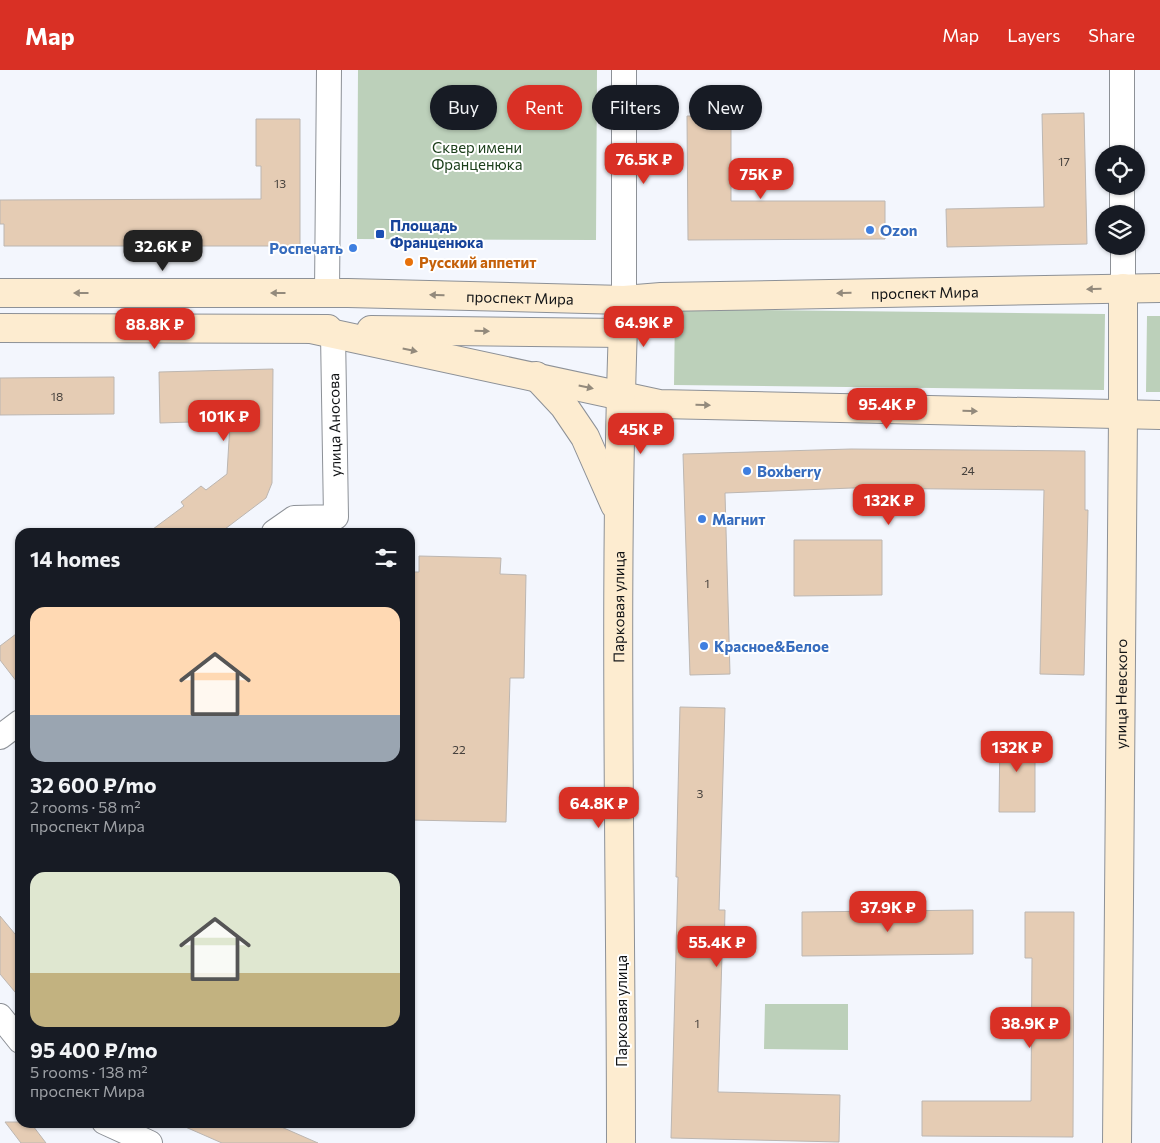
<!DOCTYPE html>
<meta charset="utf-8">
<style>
:root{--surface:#171b24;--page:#242831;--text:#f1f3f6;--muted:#9ea1a6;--accent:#d93025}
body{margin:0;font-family:Commissioner,sans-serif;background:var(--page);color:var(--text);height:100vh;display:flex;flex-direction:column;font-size:19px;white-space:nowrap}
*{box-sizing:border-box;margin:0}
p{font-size:16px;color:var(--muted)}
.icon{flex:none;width:28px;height:28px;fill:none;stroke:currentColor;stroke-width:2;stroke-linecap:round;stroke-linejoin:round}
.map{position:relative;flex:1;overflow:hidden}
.panel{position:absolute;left:15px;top:458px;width:400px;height:600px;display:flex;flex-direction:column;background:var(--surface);border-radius:15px;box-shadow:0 1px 4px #0004}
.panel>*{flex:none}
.hud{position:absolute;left:430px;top:15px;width:475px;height:45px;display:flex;gap:10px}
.buttons{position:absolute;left:1095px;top:75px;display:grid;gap:10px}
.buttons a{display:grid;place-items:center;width:50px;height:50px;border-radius:50%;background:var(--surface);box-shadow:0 1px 4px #0004;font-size:25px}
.price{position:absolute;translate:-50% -42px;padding:0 11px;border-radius:10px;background:var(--accent);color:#fff;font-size:16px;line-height:32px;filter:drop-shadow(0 1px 2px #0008)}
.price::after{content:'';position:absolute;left:50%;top:30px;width:15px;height:11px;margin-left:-8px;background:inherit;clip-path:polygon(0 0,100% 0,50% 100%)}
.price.selected{background:#222;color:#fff}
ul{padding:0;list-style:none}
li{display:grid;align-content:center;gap:10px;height:265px;padding:0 15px}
li span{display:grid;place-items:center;height:155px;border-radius:15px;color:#555}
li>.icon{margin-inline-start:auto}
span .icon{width:90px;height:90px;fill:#fffc;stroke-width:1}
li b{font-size:21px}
h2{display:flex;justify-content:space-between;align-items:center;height:60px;padding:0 15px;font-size:21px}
.pill{padding:0 18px;border-radius:22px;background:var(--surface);box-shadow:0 1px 4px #0004;font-size:18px;line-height:45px}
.pill.selected{background:var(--accent);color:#fff}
header{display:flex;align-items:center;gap:30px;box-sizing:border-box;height:70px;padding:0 25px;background:var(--accent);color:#fff}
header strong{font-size:24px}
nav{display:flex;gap:28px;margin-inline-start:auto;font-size:18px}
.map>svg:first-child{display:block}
.green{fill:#bcd0ba}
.building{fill:#e5ccb4;stroke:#bcb6b1}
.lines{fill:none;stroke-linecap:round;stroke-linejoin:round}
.minor-casing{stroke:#8d9197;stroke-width:26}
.secondary-casing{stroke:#8d9197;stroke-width:30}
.minor{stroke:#fff;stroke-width:24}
.secondary{stroke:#fdecd0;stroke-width:28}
.oneway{fill:#938a7c}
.shop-dot{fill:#3f7fe0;stroke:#fff;stroke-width:2}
.transit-dot{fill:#1a4fb4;stroke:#fff;stroke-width:2}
.food-dot{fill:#e8710a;stroke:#fff;stroke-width:2}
.labels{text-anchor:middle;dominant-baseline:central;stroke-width:4;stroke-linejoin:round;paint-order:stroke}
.number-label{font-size:12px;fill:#46413d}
.park-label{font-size:15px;fill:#1d401c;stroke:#fff}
.transit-label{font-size:15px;font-weight:bold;fill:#164399;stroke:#fff;text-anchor:start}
.shop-label{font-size:15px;font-weight:bold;fill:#366cbe;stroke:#fff;text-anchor:start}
.food-label{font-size:15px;font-weight:bold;fill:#c56008;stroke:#fff;text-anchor:start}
.street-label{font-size:15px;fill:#111315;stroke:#fff}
</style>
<header>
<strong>Map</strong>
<nav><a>Map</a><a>Layers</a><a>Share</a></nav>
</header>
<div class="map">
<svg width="1160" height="1073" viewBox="0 0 1160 1073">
<rect width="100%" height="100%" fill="#f3f6fd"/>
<!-- green -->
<path class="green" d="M 358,0 L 597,0 L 596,170 L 357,169 Z
M 675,239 L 1105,244 L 1104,320 L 674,315 Z
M 1147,246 L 1160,246 L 1160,322 L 1146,322 Z
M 765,934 L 848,934 L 848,980 L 764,979 Z"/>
<!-- building -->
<path class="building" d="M 1084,43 L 1087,174 L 947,177 L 946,139 L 1044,137 L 1042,44 Z
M 687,46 L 731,46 L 731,131 L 885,131 L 885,169 L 688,170 Z
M 256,49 L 300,49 L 300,176 L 4,176 L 4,154 L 0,154 L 0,130 L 261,129 L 261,96 L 256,96 Z
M 273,299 L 272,413 L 266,428 L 221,462 L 149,462 L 184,436 L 181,432 L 201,416 L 206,420 L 227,404 L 230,353 L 220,353 L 220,351 L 160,353 L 159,302 Z
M 114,307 L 114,344 L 0,345 L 0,308 Z
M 851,379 L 1085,381 L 1085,440 L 1088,440 L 1084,605 L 1040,604 L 1044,420 L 852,418 L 725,423 L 730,604 L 690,605 L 683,384 Z
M 794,470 L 882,470 L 882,525 L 794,526 Z
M 419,486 L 501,488 L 500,504 L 526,505 L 524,608 L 510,608 L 506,752 L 410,750 L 410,502 L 419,502 Z
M 20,561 L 20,616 L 0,590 L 0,576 Z
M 680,637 L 725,638 L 719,840 L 725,840 L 724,885 L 722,885 L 718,1022 L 840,1025 L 839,1072 L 671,1068 L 678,807 L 676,807 Z
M 1000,664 L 1035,664 L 1035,742 L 999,742 Z
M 973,840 L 973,884 L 802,886 L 802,842 Z
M 1025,842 L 1074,842 L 1073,1067 L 922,1066 L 922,1031 L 1031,1031 L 1032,888 L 1025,888 Z
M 0,846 L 20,870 L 20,928 L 0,904 Z
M 5,1052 L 30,1052 L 46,1073 L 21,1073 Z
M 174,1052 L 270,1052 L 318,1073 L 222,1073 Z"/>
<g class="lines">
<defs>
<path id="minor" d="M 624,0 L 624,230
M 1122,0 L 1122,84
M 1122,116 L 1122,144
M 1123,176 L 1123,218
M 327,223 L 329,0
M 274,462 L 294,448 L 336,447 L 333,264
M 0,667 L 20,652
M 0,946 L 20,971
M 104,1052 L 150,1073"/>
<g id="secondary">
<path id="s1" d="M 0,223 L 348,223 L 624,230 L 661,227 L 1160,218"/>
<path d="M 0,258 L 328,259"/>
<path d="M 311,259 L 659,334 L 1160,345"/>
<path d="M 371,260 L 623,263"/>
<path d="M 536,306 L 564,336 L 585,367 L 615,435"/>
<path id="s2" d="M 621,1073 C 621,792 613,511 624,230"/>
<path id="s3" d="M 1117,1073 L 1123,345 L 1123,218"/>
</g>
</defs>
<!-- minor casing -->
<use href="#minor" class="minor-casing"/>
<!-- secondary casing -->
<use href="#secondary" class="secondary-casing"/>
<!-- minor -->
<use href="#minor" class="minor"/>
<!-- secondary -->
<use href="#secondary" class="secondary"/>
</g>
<!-- one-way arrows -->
<defs><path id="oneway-solid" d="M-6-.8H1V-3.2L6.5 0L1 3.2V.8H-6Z" transform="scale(1.25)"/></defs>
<g class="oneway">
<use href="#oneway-solid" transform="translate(1094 219) rotate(179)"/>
<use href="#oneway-solid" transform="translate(81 223) rotate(180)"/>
<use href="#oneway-solid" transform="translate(278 223) rotate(180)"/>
<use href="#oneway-solid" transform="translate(844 223) rotate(179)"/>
<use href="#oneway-solid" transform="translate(437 225) rotate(-178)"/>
<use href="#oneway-solid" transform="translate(482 261) rotate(1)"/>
<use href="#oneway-solid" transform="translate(410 280) rotate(12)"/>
<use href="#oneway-solid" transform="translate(586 317) rotate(12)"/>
<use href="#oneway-solid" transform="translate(703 335) rotate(1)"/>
<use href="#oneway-solid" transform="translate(970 341) rotate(1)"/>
</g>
<!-- markers -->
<g class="shop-dot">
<circle cx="870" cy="160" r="5"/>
<circle cx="353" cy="178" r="5"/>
<circle cx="747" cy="401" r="5"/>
<circle cx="702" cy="449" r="5"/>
<circle cx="704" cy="576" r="5"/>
</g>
<rect class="transit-dot" x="375" y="159" width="10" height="10" rx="2.5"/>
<circle class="food-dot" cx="409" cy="192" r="5"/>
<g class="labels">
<!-- number labels -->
<g class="number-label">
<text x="1064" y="91">17</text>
<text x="280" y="113">13</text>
<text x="57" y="326">18</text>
<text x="968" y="400">24</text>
<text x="707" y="513">1</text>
<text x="459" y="679">22</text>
<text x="700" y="723">3</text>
<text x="697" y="953">1</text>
</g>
<!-- park labels -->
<g class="park-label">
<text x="477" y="77">Сквер имени<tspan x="477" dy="17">Франценюка</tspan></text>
</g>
<!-- transit labels -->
<g class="transit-label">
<text x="390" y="155">Площадь<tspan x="390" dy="17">Франценюка</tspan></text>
</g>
<!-- shop labels -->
<g class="shop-label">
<text x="880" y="160">Ozon</text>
<text x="343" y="178" text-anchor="end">Роспечать</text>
<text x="757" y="401">Boxberry</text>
<text x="712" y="449">Магнит</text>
<text x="714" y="576">Красное&amp;Белое</text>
</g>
<!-- food labels -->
<g class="food-label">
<text x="419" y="192">Русский аппетит</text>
</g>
<!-- street labels -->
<g class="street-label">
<text stroke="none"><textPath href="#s1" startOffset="925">проспект Мира</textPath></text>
<text stroke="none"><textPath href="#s1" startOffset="520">проспект Мира</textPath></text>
<text transform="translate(334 355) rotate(-91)">улица Аносова</text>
<text stroke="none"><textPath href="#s2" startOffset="536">Парковая улица</textPath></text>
<text stroke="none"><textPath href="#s3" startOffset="449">улица Невского</textPath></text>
<text transform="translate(621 941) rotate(-90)">Парковая улица</text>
</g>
</g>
</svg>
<div class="buttons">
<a><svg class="icon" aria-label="locate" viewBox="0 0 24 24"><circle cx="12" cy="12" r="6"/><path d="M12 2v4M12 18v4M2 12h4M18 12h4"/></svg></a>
<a><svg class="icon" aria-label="layers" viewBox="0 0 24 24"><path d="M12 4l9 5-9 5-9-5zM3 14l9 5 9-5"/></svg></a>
</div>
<b class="price" style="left:644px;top:115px">76.5K ₽</b>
<b class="price" style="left:761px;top:130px">75K ₽</b>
<b class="price selected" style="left:163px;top:202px">32.6K ₽</b>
<b class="price" style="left:644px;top:278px">64.9K ₽</b>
<b class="price" style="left:155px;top:280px">88.8K ₽</b>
<b class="price" style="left:887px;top:360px">95.4K ₽</b>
<b class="price" style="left:224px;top:372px">101K ₽</b>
<b class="price" style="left:641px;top:385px">45K ₽</b>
<b class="price" style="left:889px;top:456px">132K ₽</b>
<b class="price" style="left:1017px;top:703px">132K ₽</b>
<b class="price" style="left:599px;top:759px">64.8K ₽</b>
<b class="price" style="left:888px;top:863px">37.9K ₽</b>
<b class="price" style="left:717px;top:898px">55.4K ₽</b>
<b class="price" style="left:1030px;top:979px">38.9K ₽</b>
<div class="hud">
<a class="pill">Buy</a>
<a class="pill selected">Rent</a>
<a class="pill">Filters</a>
<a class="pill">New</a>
</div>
<section class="panel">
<h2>14 homes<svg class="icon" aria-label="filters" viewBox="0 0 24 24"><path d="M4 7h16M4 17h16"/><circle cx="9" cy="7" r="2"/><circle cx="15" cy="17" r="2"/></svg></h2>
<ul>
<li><span style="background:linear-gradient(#ffd9b3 70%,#9aa5b1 0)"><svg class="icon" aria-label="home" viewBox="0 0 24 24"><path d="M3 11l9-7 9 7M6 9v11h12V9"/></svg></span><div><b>32 600 ₽/mo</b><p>2 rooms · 58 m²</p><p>проспект Мира</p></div></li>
<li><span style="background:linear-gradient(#dfe7d0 65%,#c2b280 0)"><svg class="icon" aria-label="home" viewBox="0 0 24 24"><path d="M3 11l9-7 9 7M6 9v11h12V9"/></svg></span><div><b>95 400 ₽/mo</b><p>5 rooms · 138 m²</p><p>проспект Мира</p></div></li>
</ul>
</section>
</div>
